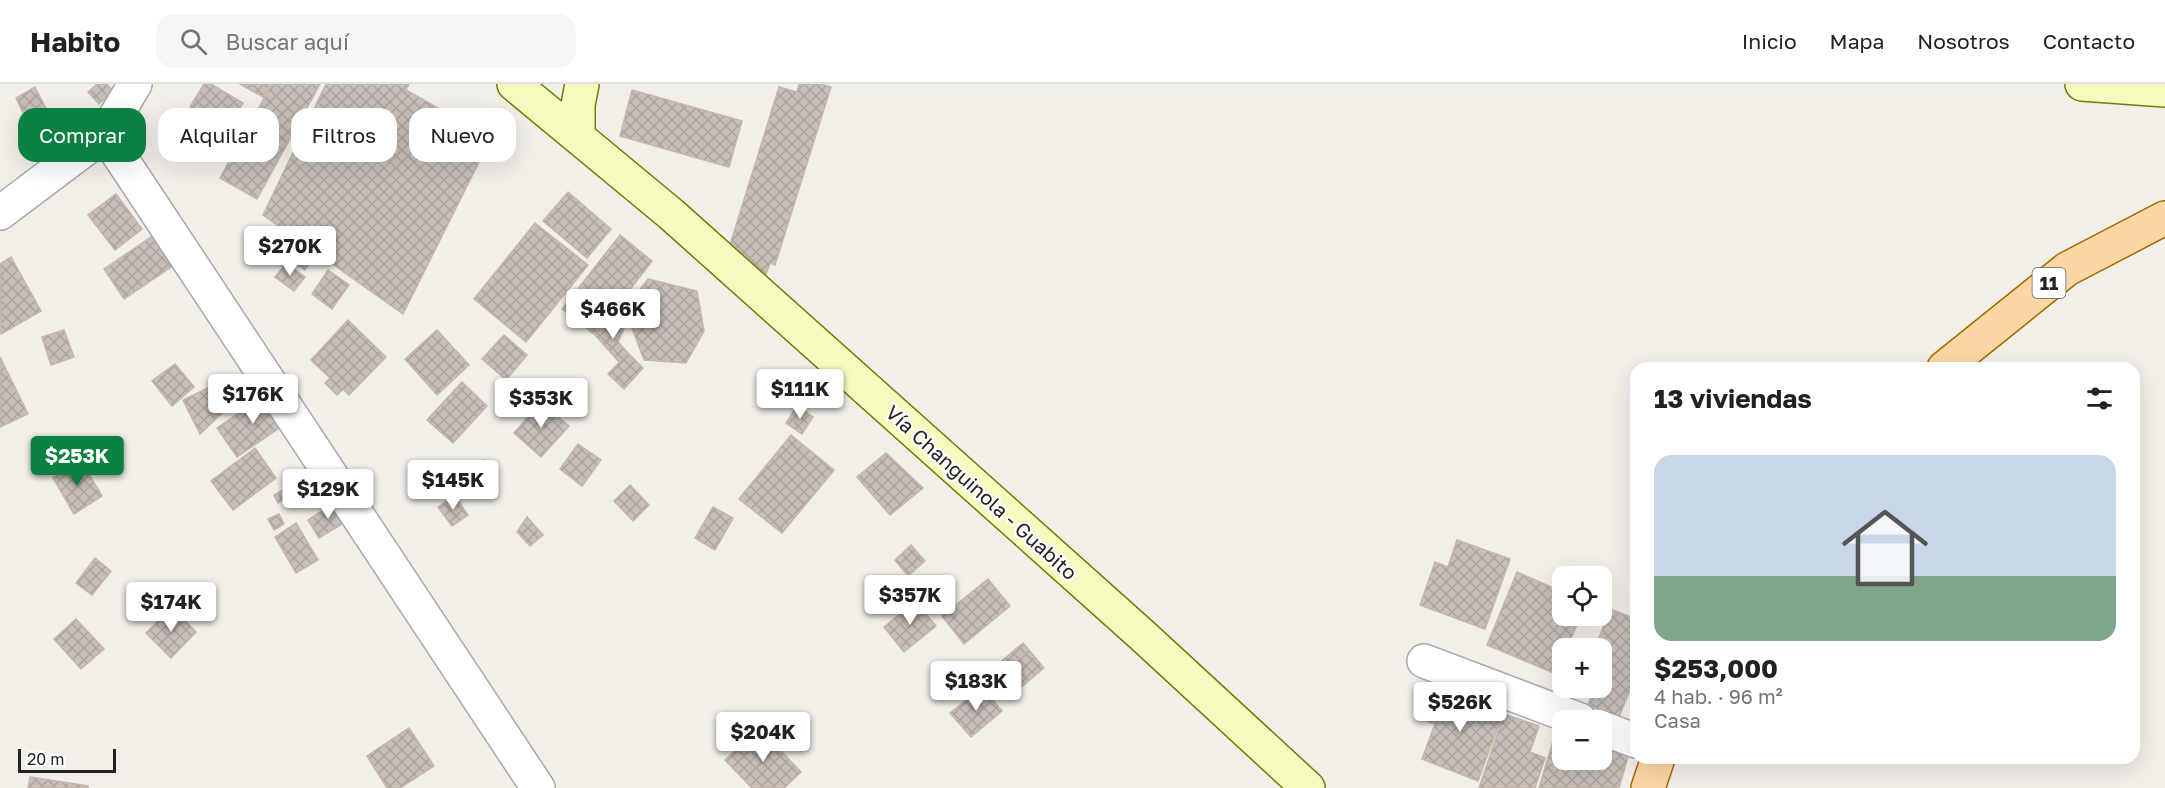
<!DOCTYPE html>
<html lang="es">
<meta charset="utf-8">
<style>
:root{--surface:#fff;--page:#f6f6f6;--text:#202124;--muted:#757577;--line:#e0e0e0;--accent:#0b8043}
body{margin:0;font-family:"Golos Text",sans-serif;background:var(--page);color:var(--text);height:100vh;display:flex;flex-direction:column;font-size:22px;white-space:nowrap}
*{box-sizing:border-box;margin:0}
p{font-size:20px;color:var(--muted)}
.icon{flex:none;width:33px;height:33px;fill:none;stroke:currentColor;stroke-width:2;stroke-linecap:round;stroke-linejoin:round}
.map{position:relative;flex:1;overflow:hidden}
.details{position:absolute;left:1630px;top:278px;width:510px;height:402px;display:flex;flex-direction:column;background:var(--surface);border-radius:18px;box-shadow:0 6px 24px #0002}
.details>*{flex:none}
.guide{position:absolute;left:18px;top:24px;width:570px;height:54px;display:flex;gap:12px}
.controls{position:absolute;left:1552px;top:482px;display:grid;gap:12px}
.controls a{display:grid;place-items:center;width:60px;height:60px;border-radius:12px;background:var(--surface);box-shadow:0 6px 24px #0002;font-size:30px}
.scale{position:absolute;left:18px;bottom:15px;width:98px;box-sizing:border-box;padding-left:6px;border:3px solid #222;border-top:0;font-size:16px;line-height:21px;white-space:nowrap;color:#222;-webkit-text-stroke:4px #fff;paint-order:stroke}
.price{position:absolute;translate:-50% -51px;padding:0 14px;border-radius:6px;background:#fff;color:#222;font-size:20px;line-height:39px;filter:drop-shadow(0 2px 3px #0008)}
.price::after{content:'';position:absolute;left:50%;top:36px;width:18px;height:14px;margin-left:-9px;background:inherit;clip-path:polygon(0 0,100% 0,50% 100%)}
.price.on{background:var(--accent);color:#fff}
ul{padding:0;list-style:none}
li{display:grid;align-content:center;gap:12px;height:318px;padding:0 24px}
li span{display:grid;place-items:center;height:186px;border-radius:18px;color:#555}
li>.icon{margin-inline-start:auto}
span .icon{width:108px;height:108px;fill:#fffc;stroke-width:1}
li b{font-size:26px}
h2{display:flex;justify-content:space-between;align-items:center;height:72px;padding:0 24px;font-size:26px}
.chip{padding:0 21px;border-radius:18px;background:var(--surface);box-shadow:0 6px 24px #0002;font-size:21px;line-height:54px}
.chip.on{background:var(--accent);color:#fff}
header{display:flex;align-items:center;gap:36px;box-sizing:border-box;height:84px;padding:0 30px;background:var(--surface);border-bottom:2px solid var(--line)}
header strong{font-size:28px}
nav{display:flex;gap:33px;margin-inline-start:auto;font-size:21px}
.search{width:420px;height:54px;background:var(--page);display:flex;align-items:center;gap:15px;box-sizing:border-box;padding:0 21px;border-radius:18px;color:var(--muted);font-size:22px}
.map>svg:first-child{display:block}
.building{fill:url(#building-cross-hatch);stroke:#c4b6ab;stroke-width:1.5}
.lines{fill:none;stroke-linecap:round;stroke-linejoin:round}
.street-casing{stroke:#a9a9a9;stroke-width:36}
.secondary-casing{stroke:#707d05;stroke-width:36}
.primary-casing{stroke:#a06b00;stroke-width:36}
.street{stroke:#fff;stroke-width:33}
.secondary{stroke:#f7fabf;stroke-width:33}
.primary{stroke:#fcd6a4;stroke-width:33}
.labels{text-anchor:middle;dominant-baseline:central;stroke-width:4.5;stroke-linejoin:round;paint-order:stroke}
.shield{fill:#fff;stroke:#646464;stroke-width:1.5}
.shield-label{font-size:18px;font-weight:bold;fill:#222}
.street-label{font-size:20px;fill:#222;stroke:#fff}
</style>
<header>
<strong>Habito</strong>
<div class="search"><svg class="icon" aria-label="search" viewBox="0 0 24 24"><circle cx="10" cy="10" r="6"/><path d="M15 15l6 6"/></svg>Buscar aquí</div>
<nav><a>Inicio</a><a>Mapa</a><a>Nosotros</a><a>Contacto</a></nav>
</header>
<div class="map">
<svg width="2165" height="704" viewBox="0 0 2165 704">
<defs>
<pattern id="building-cross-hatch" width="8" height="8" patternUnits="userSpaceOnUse" patternTransform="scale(1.5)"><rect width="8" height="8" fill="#c7bfb8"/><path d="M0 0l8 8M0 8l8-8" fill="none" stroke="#aba49e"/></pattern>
</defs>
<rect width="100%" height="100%" fill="#f2efe9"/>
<!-- building -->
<path class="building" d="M 97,0 L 107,0 L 113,7 L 99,20 L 88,8 Z
M 204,0 L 211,0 L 243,19 L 227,46 L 190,23 Z
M 240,0 L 270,0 L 263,13 Z
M 272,0 L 320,0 L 257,115 L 220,94 Z
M 326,0 L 409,0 L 406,6 L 491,54 L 403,230 L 263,131 Z
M 799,0 L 820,0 L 831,3 L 775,181 L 770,179 L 764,196 L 729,164 L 779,3 L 797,8 Z
M 35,3 L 51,34 L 31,45 L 16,14 Z
M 632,6 L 742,37 L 729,83 L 620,52 Z
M 568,108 L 611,145 L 587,174 L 543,137 Z
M 116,110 L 142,145 L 115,166 L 88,131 Z
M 535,139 L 588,181 L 526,258 L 474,215 Z
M 157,149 L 177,179 L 124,215 L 104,185 Z
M 620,151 L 652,177 L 595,251 L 562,225 Z
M 298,156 L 313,174 L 305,186 L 286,174 Z
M 11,173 L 41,227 L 1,250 L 0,180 Z
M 286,179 L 305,193 L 294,207 L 275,193 Z
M 328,186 L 349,201 L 332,225 L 312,210 Z
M 648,195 L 697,207 L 704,247 L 686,279 L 644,276 L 625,225 Z
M 348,236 L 386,273 L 349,311 L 343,305 L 337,311 L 325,299 L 330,294 L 311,276 Z
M 612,237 L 625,242 L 618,258 L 628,269 L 619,278 L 595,251 Z
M 64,246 L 74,273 L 51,281 L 42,253 Z
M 437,246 L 469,281 L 437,311 L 405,275 Z
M 504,251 L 527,271 L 506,296 L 482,275 Z
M 628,269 L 643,284 L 624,305 L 608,290 Z
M 0,273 L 28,330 L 0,343 Z
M 175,280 L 194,303 L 172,322 L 152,297 Z
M 226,295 L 241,311 L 200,350 L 183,316 Z
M 462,298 L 487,322 L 453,359 L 427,336 Z
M 269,309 L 288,338 L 237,373 L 217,344 Z
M 541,318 L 569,342 L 541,373 L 514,349 Z
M 797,322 L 813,333 L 802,350 L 786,339 Z
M 791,351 L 834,386 L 782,449 L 739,415 Z
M 578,360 L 601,376 L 582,402 L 560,385 Z
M 255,364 L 276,394 L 233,426 L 211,397 Z
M 886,369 L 923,404 L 890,431 L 857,393 Z
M 484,376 L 494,390 L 471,407 L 461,392 Z
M 81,377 L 102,412 L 74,430 L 53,394 Z
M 315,382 L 328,408 L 296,424 L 283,398 Z
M 630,401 L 649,421 L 633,437 L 614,417 Z
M 285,405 L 289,413 L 278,419 L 274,411 Z
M 455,412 L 468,431 L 452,442 L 438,423 Z
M 336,418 L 347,437 L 319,454 L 308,436 Z
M 713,423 L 733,434 L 715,466 L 695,454 Z
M 279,430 L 284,440 L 274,446 L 268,435 Z
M 527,433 L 543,451 L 530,462 L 517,448 Z
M 296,439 L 318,476 L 296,489 L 275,453 Z
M 1457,456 L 1510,475 L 1485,545 L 1420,521 L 1435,478 L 1448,483 Z
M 911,461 L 925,477 L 908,492 L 895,476 Z
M 95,474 L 111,487 L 92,511 L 76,499 Z
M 1517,488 L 1563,508 L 1563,531 L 1581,531 L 1567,564 L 1563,564 L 1563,574 L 1556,590 L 1487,561 Z
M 988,495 L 1010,522 L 964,560 L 942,532 Z
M 915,517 L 936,542 L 904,568 L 884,543 Z
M 172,523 L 196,548 L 171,574 L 146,549 Z
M 1610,525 L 1636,535 L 1636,608 L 1630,606 L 1619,633 L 1588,621 L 1595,603 L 1602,603 L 1602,564 L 1595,564 Z
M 76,535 L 104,565 L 81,585 L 54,555 Z
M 1023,559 L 1044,584 L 1013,610 L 992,585 Z
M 982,603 L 1002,627 L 971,653 L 950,629 Z
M 1434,603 L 1503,629 L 1478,697 L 1422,675 L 1435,640 L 1422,635 Z
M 1504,630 L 1539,642 L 1530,668 L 1545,674 L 1535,704 L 1479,704 Z
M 409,644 L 434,682 L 400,704 L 387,704 L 367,672 Z
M 759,644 L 801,688 L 784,704 L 752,704 L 725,676 Z
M 1556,647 L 1563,649 L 1563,675 L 1602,675 L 1602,661 L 1629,669 L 1619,704 L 1539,704 Z
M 30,693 L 88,702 L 88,704 L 28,704 Z"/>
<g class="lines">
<defs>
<path id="street" d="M 105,50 L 538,704
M 0,129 L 105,50 L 135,0
M 1424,577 L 1580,636
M 1602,644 L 1636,657"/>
<path id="secondary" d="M 514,0 L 671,130 L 1142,551 L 1308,704
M 2082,0 L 2165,6
M 578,52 L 578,21 L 582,0"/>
<path id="primary" d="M 1944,284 L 2067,185 L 2165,134
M 1648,704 L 1658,674"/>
</defs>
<!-- street casing -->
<use href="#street" class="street-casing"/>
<!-- secondary casing -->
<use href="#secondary" class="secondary-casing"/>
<!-- primary casing -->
<use href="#primary" class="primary-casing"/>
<!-- street -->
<use href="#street" class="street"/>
<!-- secondary -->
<use href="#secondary" class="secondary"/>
<!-- primary -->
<use href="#primary" class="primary"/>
</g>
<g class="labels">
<!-- shield labels -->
<rect class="shield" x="2032.5" y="184" width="33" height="30" rx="4.5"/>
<g class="shield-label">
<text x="2049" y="199">11</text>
</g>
<!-- street labels -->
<g class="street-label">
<text transform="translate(982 408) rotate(42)">Vía Changuinola - Guabito</text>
</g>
</g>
</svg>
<div class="controls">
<a><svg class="icon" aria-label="locate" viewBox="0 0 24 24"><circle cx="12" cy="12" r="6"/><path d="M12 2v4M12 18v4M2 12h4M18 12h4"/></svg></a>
<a>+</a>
<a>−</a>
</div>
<div class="scale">20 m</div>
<b class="price" style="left:290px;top:193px">$270K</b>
<b class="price" style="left:613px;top:256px">$466K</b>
<b class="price" style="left:800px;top:336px">$111K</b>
<b class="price" style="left:253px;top:341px">$176K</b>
<b class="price" style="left:541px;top:345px">$353K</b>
<b class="price on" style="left:77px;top:403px">$253K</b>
<b class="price" style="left:453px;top:427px">$145K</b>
<b class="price" style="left:328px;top:436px">$129K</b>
<b class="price" style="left:910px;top:542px">$357K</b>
<b class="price" style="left:171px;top:549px">$174K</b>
<b class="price" style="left:976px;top:628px">$183K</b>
<b class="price" style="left:1460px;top:649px">$526K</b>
<b class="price" style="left:763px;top:679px">$204K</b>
<div class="guide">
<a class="chip on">Comprar</a>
<a class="chip">Alquilar</a>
<a class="chip">Filtros</a>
<a class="chip">Nuevo</a>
</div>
<section class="details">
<h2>13 viviendas<svg class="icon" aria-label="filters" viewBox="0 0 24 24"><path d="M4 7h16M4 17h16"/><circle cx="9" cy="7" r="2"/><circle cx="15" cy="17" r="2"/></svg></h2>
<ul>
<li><span style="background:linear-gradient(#c9d6e8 65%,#7fa58c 0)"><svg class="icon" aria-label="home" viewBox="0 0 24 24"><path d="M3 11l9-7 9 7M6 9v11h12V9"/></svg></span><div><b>$253,000</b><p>4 hab. · 96 m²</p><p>Casa</p></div></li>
</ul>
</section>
</div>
